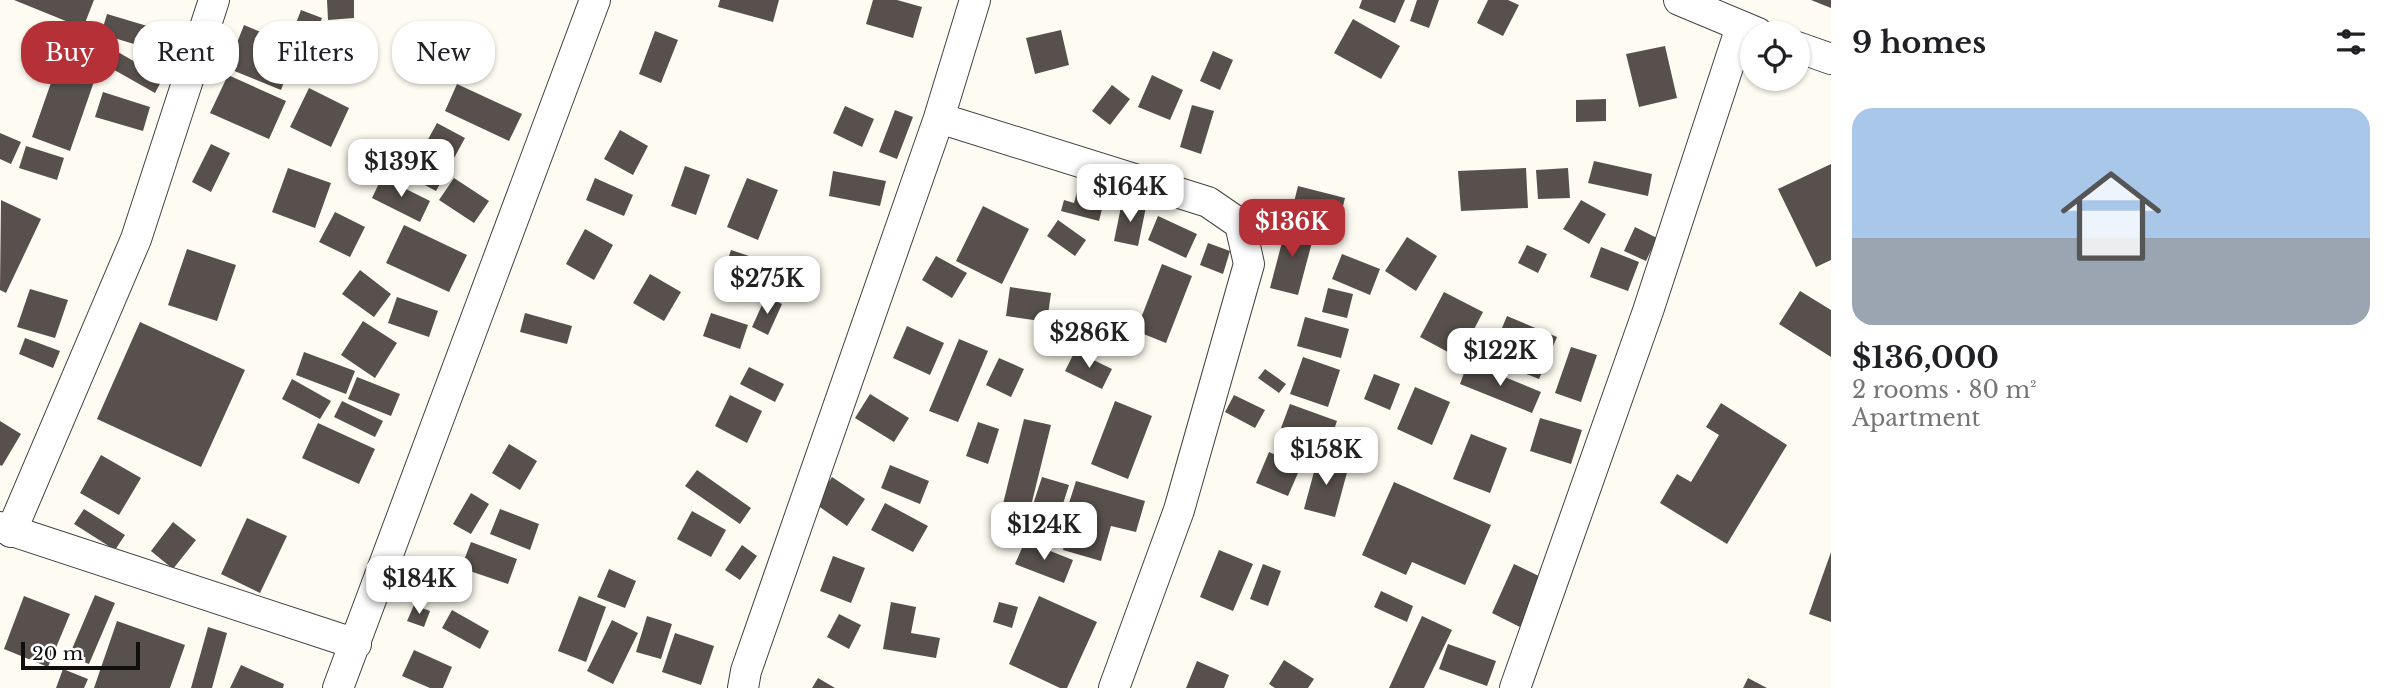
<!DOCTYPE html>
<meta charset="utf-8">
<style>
:root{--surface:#fff;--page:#f6f6f6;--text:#202124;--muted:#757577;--line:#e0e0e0;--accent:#b63037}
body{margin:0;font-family:"Libre Baskerville",serif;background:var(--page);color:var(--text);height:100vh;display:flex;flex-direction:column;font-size:26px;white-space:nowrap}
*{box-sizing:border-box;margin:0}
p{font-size:23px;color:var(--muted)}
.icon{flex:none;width:38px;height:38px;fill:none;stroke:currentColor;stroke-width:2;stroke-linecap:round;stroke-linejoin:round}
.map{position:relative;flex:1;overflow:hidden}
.drawer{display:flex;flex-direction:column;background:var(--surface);width:560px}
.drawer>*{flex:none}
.hud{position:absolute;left:21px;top:21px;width:665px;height:63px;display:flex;gap:14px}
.tools{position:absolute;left:1740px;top:21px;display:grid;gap:14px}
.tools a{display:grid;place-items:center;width:70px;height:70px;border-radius:50%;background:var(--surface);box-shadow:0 2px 5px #0004;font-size:35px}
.scale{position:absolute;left:21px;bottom:18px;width:119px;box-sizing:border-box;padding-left:7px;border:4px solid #0f0f0f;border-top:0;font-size:19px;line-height:24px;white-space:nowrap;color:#0f0f0f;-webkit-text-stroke:5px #fff;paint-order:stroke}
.price{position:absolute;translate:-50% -60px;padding:0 16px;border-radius:14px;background:#fff;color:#222;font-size:23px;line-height:46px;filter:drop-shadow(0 2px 4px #0008)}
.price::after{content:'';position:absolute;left:50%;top:42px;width:21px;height:16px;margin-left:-10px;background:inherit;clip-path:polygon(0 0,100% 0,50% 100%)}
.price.on{background:var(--accent);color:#fff}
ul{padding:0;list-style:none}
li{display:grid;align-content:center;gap:14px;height:371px;padding:0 21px}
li+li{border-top:2px solid var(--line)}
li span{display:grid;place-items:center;height:217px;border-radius:21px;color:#555}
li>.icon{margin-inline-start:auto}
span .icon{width:126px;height:126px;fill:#fffc;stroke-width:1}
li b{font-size:30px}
h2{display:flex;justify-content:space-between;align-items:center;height:84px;padding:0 21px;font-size:30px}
.chip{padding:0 24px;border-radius:28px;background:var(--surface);box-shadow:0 2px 5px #0004;font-size:24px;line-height:63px}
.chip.on{background:var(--accent);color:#fff}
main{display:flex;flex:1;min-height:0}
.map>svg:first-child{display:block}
.building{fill:#57504c}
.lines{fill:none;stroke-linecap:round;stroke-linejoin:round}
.minor-casing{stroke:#424242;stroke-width:32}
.minor{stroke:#fff;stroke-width:30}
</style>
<main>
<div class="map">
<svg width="1831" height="688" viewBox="0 0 1831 688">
<rect width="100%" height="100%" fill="#fefcf2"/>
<!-- building -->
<path class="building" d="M 14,0 L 94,0 L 83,28 Z
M 327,0 L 354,0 L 354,18 L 328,20 Z
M 720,0 L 779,0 L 773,22 L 718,7 Z
M 873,0 L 897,0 L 922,7 L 913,38 L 866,24 Z
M 1362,0 L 1405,0 L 1395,23 L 1359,8 Z
M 1417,0 L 1439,0 L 1429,28 L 1410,21 Z
M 1488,0 L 1508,0 L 1519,5 L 1503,36 L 1477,23 Z
M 1811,0 L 1831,0 L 1831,8 Z
M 301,10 L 322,18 L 313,42 L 292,34 Z
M 107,14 L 164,31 L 157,51 L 101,34 Z
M 1353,19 L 1400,46 L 1381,79 L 1334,53 Z
M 244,25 L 297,47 L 281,90 L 227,68 Z
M 1061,30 L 1069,65 L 1035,74 L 1026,38 Z
M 655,31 L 678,40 L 661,83 L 639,74 Z
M 1665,46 L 1677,98 L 1639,107 L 1626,54 Z
M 111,48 L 163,78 L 155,93 L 102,63 Z
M 1213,51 L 1233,60 L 1220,90 L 1200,81 Z
M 60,57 L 98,70 L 70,151 L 32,137 Z
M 228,75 L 286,101 L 269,139 L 210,113 Z
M 1152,75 L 1183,90 L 1170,120 L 1138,107 Z
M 457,84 L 522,114 L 509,141 L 445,111 Z
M 1112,85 L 1130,99 L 1110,125 L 1092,111 Z
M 309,88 L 349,108 L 331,147 L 290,127 Z
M 103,92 L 150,107 L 143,131 L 95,117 Z
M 1606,99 L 1606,121 L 1576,122 L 1576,100 Z
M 1192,105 L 1214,111 L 1201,154 L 1180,147 Z
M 845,106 L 874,119 L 862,147 L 833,133 Z
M 895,110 L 913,117 L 897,159 L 879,152 Z
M 437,123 L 465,138 L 436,191 L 408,176 Z
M 620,130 L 648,146 L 633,175 L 604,159 Z
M 0,133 L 21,142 L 11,164 L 0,159 Z
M 211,144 L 230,153 L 211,192 L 192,182 Z
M 26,146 L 64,158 L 57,180 L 19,168 Z
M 1594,161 L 1652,174 L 1648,196 L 1588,183 Z
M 1831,164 L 1831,260 L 1816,267 L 1778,189 Z
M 685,166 L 710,175 L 696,215 L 671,206 Z
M 288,168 L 331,183 L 315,228 L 272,212 Z
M 1526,168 L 1528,208 L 1461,211 L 1458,171 Z
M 1568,168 L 1570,198 L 1538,199 L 1536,170 Z
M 833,171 L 886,181 L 880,206 L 829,196 Z
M 1082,174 L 1109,181 L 1099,221 L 1061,211 L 1064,200 L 1074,203 Z
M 382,177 L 430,201 L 420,222 L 372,198 Z
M 454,178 L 489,201 L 474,223 L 439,200 Z
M 595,178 L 633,195 L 624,216 L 586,200 Z
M 747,178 L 778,190 L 758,240 L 727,227 Z
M 1298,186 L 1345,198 L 1339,222 L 1292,210 Z
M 1,200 L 41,219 L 6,293 L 0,290 Z
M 1581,200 L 1606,214 L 1589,244 L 1563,229 Z
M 1122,202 L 1146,207 L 1138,246 L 1114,241 Z
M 983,206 L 1029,229 L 1002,284 L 956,261 Z
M 335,212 L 365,227 L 350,257 L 319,242 Z
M 1158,216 L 1197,234 L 1186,258 L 1148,240 Z
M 1058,220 L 1086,240 L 1075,256 L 1047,236 Z
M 1287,223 L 1315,231 L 1298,295 L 1270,288 Z
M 404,225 L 467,255 L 449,292 L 386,263 Z
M 1635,227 L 1657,238 L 1646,261 L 1624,251 Z
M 585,229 L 613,245 L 594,280 L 566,264 Z
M 1407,237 L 1437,256 L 1416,291 L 1385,271 Z
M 1208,243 L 1230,251 L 1223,274 L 1200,265 Z
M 1527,245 L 1547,254 L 1538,273 L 1518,263 Z
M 1601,247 L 1639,262 L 1628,291 L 1590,277 Z
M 187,249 L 236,265 L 217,321 L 168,305 Z
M 731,250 L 758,259 L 750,283 L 723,274 Z
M 1342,254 L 1380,269 L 1370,295 L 1332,279 Z
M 936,256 L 967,273 L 952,298 L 922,280 Z
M 1162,264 L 1192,276 L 1166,343 L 1136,331 Z
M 360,270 L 391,294 L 374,317 L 342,294 Z
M 650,274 L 681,292 L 664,321 L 633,303 Z
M 1010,287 L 1051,293 L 1047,322 L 1006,316 Z
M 1328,288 L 1353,294 L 1347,318 L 1322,312 Z
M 30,289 L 68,300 L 55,338 L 17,327 Z
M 1800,291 L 1831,310 L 1831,357 L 1779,324 Z
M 1444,292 L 1483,312 L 1459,358 L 1420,337 Z
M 766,296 L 782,304 L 768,335 L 752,327 Z
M 397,297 L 438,311 L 429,337 L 388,323 Z
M 525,313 L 572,326 L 567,344 L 520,332 Z
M 711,313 L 748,325 L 740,349 L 703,336 Z
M 1507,316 L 1557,337 L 1539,379 L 1489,359 Z
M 1305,317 L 1349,329 L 1341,358 L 1297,346 Z
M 363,321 L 397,343 L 375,378 L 341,355 Z
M 140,322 L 245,370 L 201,467 L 97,419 Z
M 907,326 L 944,343 L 930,375 L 893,358 Z
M 1107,328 L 1129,340 L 1121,356 L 1099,344 Z
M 25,338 L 60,351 L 53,368 L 19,354 Z
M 959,339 L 988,351 L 958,422 L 929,411 Z
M 1571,347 L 1597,355 L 1581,402 L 1555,393 Z
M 1075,351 L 1112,369 L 1102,389 L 1065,371 Z
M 304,352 L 355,371 L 346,394 L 296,375 Z
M 1303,357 L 1340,370 L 1328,407 L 1290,394 Z
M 999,358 L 1024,369 L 1011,397 L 986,385 Z
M 1468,362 L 1541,392 L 1532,413 L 1460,384 Z
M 749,367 L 784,384 L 775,402 L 740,384 Z
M 1265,369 L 1286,384 L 1279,393 L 1258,378 Z
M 1374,374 L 1400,384 L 1390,410 L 1364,399 Z
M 357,377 L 400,394 L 391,416 L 348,399 Z
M 292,379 L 331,401 L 320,419 L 282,399 Z
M 1415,387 L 1450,402 L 1432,445 L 1397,429 Z
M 870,394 L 909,418 L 894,442 L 855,418 Z
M 730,395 L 762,411 L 747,443 L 715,426 Z
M 1234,395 L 1265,410 L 1255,428 L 1225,412 Z
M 342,401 L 383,421 L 375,437 L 334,417 Z
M 1115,401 L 1152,416 L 1128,479 L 1091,464 Z
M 1721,403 L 1787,445 L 1727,544 L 1660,503 L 1677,474 L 1691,482 L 1719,435 L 1706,427 Z
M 1290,404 L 1337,421 L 1329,444 L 1281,428 Z
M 1540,418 L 1582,430 L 1571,464 L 1530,451 Z
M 1024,419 L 1051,425 L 1027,522 L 1000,516 Z
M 0,421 L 21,434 L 2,466 L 0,465 Z
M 978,422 L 999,429 L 988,464 L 966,456 Z
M 318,423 L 375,449 L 359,484 L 302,458 Z
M 1471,434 L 1507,448 L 1490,493 L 1453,479 Z
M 509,444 L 537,461 L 520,490 L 492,473 Z
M 1269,452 L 1301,466 L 1288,496 L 1256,483 Z
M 101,455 L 141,478 L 119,515 L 80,493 Z
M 1318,457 L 1349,465 L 1335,517 L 1304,509 Z
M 890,465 L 929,481 L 920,504 L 881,488 Z
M 697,470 L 751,508 L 740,524 L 685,486 Z
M 832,477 L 865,499 L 847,526 L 814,503 Z
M 1042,477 L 1069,485 L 1055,529 L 1028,520 Z
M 1076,481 L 1145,501 L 1136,532 L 1111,526 L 1101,561 L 1063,550 L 1071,521 L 1064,519 Z
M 1394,482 L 1491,525 L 1465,585 L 1412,562 L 1406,575 L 1362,555 Z
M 471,493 L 489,504 L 471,534 L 453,524 Z
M 885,503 L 928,526 L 913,552 L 871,530 Z
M 84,509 L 125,535 L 115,550 L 74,524 Z
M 500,509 L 539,524 L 530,550 L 490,534 Z
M 692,511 L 726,530 L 711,557 L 677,539 Z
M 247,518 L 287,536 L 260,593 L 221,574 Z
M 173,522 L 196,540 L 173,569 L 151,551 Z
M 1025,541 L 1073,560 L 1064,583 L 1015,564 Z
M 471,542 L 517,559 L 508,584 L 461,568 Z
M 742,545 L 757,556 L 740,580 L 725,570 Z
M 1219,550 L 1253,564 L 1233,611 L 1200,597 Z
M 1831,552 L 1831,622 L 1809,614 Z
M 833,556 L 865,568 L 851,603 L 820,591 Z
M 1263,564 L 1281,571 L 1268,606 L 1250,599 Z
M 1514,564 L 1549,581 L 1526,630 L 1492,613 Z
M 609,569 L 636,581 L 625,608 L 597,597 Z
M 1381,591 L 1413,606 L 1407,622 L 1374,607 Z
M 95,595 L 115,603 L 89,664 L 69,656 Z
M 24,596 L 70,614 L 48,667 L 4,649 Z
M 579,596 L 606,607 L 586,662 L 558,651 Z
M 1039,596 L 1097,622 L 1067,688 L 1060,688 L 1009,664 Z
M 891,602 L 916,607 L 911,633 L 940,638 L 936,658 L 883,649 Z
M 999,602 L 1018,607 L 1012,628 L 993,622 Z
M 414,605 L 430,611 L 424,627 L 407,621 Z
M 452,610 L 489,631 L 480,649 L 442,628 Z
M 839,614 L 861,625 L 849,649 L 827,637 Z
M 647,616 L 672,624 L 661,659 L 636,652 Z
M 1422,616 L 1452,630 L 1424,688 L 1389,688 Z
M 612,620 L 638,633 L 613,684 L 587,671 Z
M 117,621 L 185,645 L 170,688 L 94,688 Z
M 208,627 L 227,633 L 212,688 L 191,688 Z
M 675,633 L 714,646 L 701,685 L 662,672 Z
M 1448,644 L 1496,661 L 1487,686 L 1439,669 Z
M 414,650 L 452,667 L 443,688 L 430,688 L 402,676 Z
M 1284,660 L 1314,679 L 1308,688 L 1275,688 L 1269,684 Z
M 1197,661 L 1229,675 L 1224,688 L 1186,688 Z
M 241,665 L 284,684 L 283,688 L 230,688 Z
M 63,669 L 88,679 L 84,688 L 56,688 Z
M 818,678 L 835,688 L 812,688 Z
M 1748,678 L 1767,688 L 1743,688 Z"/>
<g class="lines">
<defs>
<path id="minor" d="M 1679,0 L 1758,33
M 1797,47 L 1831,59
M 939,118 L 1208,202 L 1240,224 L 1249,264 L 1179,510 L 1114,688
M 0,527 L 356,644
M 11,532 L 136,239 L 214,0
M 338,688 L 595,0
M 743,688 L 746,671 L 939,118 L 975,0
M 1515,688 L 1648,311 L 1741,27"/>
</defs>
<!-- minor casing -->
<use href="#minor" class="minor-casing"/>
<!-- minor -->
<use href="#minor" class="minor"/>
</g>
</svg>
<div class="tools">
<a><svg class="icon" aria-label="locate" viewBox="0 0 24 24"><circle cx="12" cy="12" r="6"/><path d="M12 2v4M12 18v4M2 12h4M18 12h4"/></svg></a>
</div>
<div class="scale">20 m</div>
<b class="price" style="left:401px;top:199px">$139K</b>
<b class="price" style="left:1130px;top:224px">$164K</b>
<b class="price on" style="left:1292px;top:259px">$136K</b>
<b class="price" style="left:767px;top:316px">$275K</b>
<b class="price" style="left:1089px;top:370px">$286K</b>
<b class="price" style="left:1500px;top:388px">$122K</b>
<b class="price" style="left:1326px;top:487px">$158K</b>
<b class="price" style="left:1044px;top:562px">$124K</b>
<b class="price" style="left:419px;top:616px">$184K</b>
<div class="hud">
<a class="chip on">Buy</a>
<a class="chip">Rent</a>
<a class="chip">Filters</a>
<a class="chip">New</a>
</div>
</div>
<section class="drawer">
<h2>9 homes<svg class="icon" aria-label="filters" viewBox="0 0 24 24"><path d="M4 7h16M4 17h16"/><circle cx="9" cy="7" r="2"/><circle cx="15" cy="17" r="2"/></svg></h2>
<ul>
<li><span style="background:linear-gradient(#a9c7e8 60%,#9aa5b1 0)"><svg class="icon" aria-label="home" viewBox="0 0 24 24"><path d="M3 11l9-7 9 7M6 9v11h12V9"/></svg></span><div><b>$136,000</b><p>2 rooms · 80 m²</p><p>Apartment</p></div></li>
</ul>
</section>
</main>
